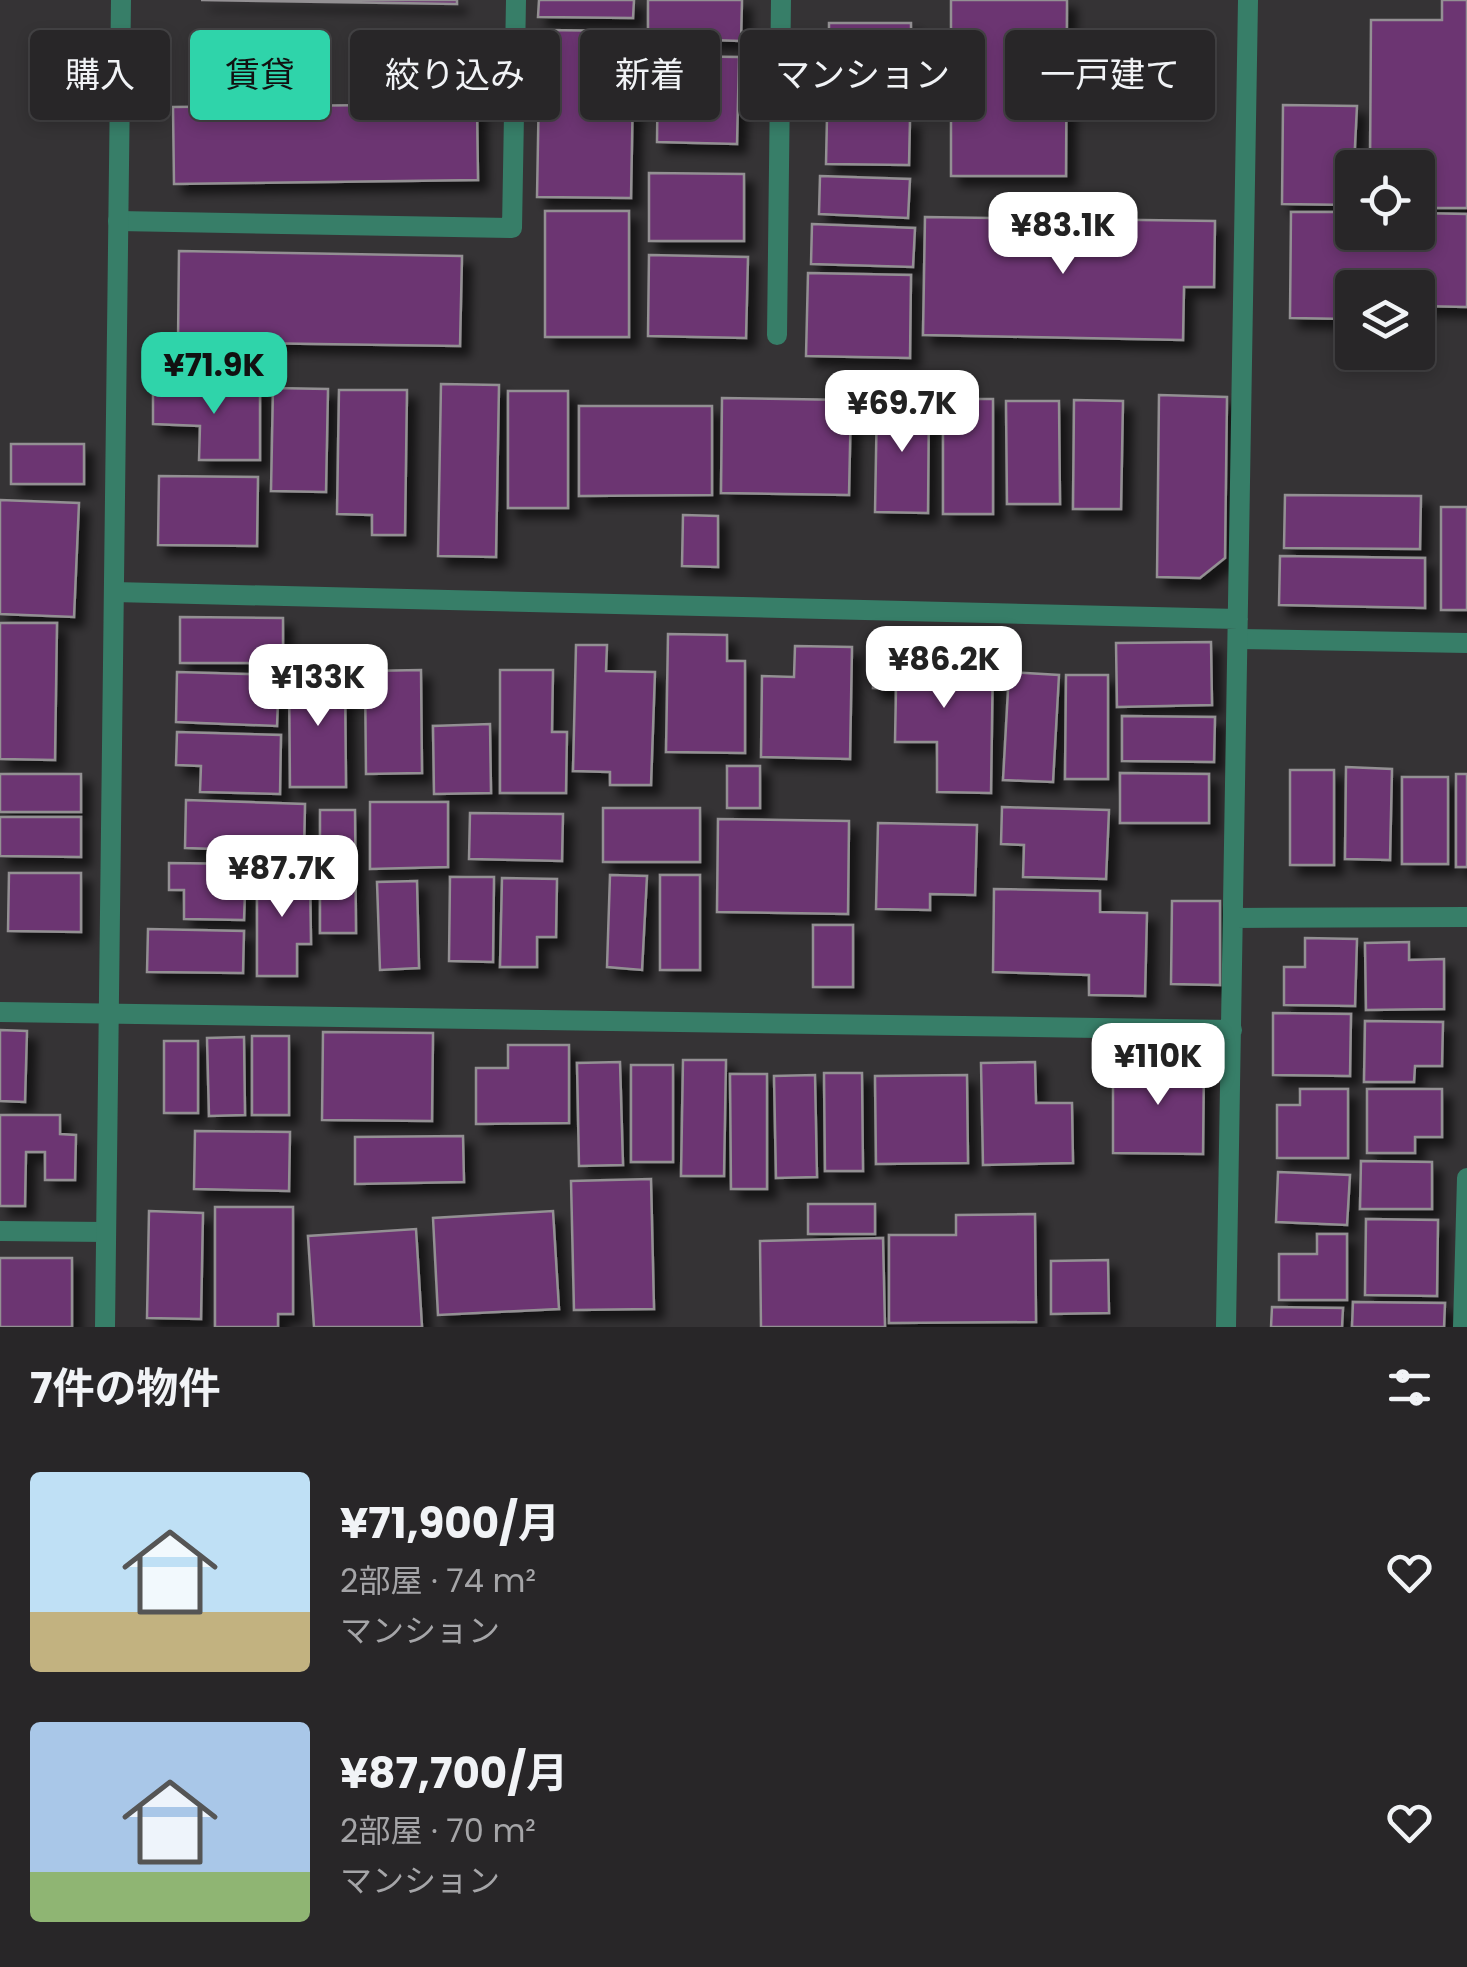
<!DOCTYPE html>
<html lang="ja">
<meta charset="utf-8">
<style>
:root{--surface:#282628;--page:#302e30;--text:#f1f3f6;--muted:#a5a5a8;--line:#444345;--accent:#2fd4aa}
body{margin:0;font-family:Poppins,"Noto Sans JP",sans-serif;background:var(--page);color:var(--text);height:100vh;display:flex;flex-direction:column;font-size:38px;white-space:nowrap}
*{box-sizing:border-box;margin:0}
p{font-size:32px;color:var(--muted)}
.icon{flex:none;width:55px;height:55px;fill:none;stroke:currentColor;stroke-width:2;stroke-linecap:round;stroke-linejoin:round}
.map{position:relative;height:1327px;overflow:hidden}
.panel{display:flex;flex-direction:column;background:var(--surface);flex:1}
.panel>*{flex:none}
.guide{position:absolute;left:30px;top:30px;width:1408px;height:90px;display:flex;gap:20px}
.controls{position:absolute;left:1335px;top:150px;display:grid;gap:20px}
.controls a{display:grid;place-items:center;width:100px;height:100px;border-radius:10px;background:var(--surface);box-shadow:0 5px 15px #0003,0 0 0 2px var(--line);font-size:50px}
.price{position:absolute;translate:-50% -85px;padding:0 22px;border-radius:20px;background:#fff;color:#222;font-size:32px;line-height:65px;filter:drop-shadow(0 2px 5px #0008)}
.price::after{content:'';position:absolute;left:50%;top:60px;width:30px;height:22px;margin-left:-15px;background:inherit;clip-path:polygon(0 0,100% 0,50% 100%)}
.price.selected{background:var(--accent);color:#111}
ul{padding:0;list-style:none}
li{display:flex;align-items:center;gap:30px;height:250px;padding:0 30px}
li span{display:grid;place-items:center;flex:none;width:280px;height:200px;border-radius:10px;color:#555}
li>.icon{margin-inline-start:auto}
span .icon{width:120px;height:120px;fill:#fffc;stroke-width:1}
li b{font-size:42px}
h2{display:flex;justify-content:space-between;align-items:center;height:120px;padding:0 30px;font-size:42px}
.pill{padding:0 35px;border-radius:10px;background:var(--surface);box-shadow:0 5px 15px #0003,0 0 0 2px var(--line);font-size:35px;line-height:90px}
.pill.selected{background:var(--accent);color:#111}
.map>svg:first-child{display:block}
.building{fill:#6c3472;stroke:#939093;stroke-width:2.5;filter:url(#shadow)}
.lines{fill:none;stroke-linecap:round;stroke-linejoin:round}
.service{stroke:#377e68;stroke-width:20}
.minor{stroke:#377e68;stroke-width:20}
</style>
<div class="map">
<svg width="1467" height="1327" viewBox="0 0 1467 1327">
<defs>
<filter id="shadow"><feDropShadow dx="9" dy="9" stdDeviation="5" flood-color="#0009"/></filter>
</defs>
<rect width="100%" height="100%" fill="#353335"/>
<!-- building -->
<path class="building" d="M 201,0 L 457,0 L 457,4 Z
M 539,0 L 634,0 L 633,18 L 538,17 Z
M 648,0 L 742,0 L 741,41 L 648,38 Z
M 951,0 L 1067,0 L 1066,176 L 951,176 Z
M 1442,0 L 1467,0 L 1467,208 L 1418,208 L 1418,168 L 1370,168 L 1371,20 L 1442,20 Z
M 829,23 L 911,23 L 911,103 L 829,103 Z
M 540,30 L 634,31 L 631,198 L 537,197 Z
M 658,56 L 739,57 L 737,144 L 657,142 Z
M 477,104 L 478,180 L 174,184 L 173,107 Z
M 1283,105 L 1357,106 L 1352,205 L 1282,204 Z
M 827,117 L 910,119 L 909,165 L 826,164 Z
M 649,173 L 744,174 L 744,241 L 649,241 Z
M 820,176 L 910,179 L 908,218 L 819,214 Z
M 545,211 L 629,211 L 629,337 L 545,337 Z
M 1291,212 L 1352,212 L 1352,232 L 1418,232 L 1418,213 L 1467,214 L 1467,307 L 1418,306 L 1418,288 L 1352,288 L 1348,319 L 1290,318 Z
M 925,217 L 1215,221 L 1214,287 L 1184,287 L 1183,340 L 923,335 Z
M 812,224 L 915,228 L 913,267 L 811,264 Z
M 179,251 L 462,256 L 460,346 L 178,342 Z
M 649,255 L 748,257 L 746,338 L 648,336 Z
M 808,273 L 911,275 L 910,358 L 806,356 Z
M 153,384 L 260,385 L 260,460 L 199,460 L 200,426 L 153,424 Z
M 441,384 L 499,385 L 496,557 L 438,556 Z
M 273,388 L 328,389 L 326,492 L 271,491 Z
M 339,390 L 407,390 L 405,535 L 372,535 L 372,515 L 337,514 Z
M 508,391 L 568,391 L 568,508 L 508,508 Z
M 1159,395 L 1227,397 L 1225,558 L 1200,578 L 1157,577 Z
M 722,398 L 851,400 L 849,495 L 721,493 Z
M 877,398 L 929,398 L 928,513 L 875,512 Z
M 943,399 L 993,399 L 993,514 L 943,514 Z
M 1074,400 L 1123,401 L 1121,509 L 1073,509 Z
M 1006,401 L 1059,401 L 1060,504 L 1007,504 Z
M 579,406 L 712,406 L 712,495 L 579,496 Z
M 11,444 L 84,444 L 84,484 L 11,484 Z
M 159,476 L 258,477 L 257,546 L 158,545 Z
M 1285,495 L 1421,496 L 1420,549 L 1284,548 Z
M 0,500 L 79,503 L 74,617 L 0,614 Z
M 1441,507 L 1467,507 L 1467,610 L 1441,610 Z
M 683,515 L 718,516 L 718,567 L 682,566 Z
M 1280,556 L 1425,558 L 1425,608 L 1279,605 Z
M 180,617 L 283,618 L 283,663 L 180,663 Z
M 0,623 L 57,623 L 55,760 L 0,759 Z
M 668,634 L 727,635 L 727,661 L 745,661 L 745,753 L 666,752 Z
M 1211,642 L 1212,705 L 1117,707 L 1116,643 Z
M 576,645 L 607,645 L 606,671 L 655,672 L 651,785 L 610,785 L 610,772 L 573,771 Z
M 902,645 L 951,645 L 951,655 L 993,656 L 991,793 L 937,792 L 937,742 L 895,742 L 896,689 L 873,688 L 874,657 L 902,657 Z
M 795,646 L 852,647 L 850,759 L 761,757 L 762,676 L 794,677 Z
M 421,670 L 422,773 L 366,774 L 365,671 Z
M 500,670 L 553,670 L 552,732 L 567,732 L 566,793 L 500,793 Z
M 345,671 L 346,787 L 290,787 L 289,672 Z
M 177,672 L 279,675 L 277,726 L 176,722 Z
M 1009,672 L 1059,675 L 1053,782 L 1003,780 Z
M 1066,675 L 1108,675 L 1108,779 L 1065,779 Z
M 1122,716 L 1215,717 L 1214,762 L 1122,761 Z
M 490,724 L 491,793 L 434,794 L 433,726 Z
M 177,732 L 281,735 L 280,794 L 200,792 L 201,766 L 176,765 Z
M 727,766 L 760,766 L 760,808 L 727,808 Z
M 1346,767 L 1392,769 L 1390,860 L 1345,859 Z
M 1290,770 L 1334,770 L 1334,865 L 1290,865 Z
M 1120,773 L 1209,774 L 1209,823 L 1120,823 Z
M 0,774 L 81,774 L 81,812 L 0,812 Z
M 1456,774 L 1467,774 L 1467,867 L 1456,867 Z
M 1402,777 L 1448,777 L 1448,864 L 1402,864 Z
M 186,800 L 305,804 L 304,852 L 185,848 Z
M 370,802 L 448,802 L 448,867 L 370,869 Z
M 1002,807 L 1109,810 L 1106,879 L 1023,877 L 1024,845 L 1001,844 Z
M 603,808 L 700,808 L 700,862 L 603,862 Z
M 320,810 L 355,810 L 356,933 L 320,933 Z
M 470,813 L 563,814 L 562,861 L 469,859 Z
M 0,817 L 81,817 L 81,857 L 0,856 Z
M 718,819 L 849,821 L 848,914 L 717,912 Z
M 878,823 L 977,825 L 975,895 L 930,894 L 930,910 L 876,909 Z
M 169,863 L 246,864 L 244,920 L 184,919 L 184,890 L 169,890 Z
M 257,869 L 310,869 L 311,944 L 297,944 L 297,976 L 257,976 Z
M 9,873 L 81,873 L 81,932 L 8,931 Z
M 610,875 L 647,876 L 642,970 L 607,967 Z
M 660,875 L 700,875 L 700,970 L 660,970 Z
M 450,877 L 494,877 L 493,962 L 449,961 Z
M 502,878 L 557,879 L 556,937 L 537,937 L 537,967 L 500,967 Z
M 417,881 L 419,968 L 380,970 L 377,882 Z
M 994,889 L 1100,891 L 1100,912 L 1147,913 L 1145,996 L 1089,995 L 1089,975 L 993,972 Z
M 1172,901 L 1220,901 L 1220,985 L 1171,984 Z
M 813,925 L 853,925 L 853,987 L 813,987 Z
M 148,929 L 244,931 L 243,973 L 147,972 Z
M 1305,938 L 1357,939 L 1355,1006 L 1284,1005 L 1284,967 L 1305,967 Z
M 1409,942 L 1409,960 L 1444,959 L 1444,1009 L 1366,1010 L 1365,943 Z
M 1273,1013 L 1351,1014 L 1350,1076 L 1273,1075 Z
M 1365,1021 L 1443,1022 L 1442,1066 L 1415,1066 L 1414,1082 L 1364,1082 Z
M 0,1030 L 27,1031 L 25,1102 L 0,1101 Z
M 323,1032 L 433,1033 L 432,1121 L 322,1120 Z
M 252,1036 L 289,1036 L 289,1115 L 252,1115 Z
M 244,1037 L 245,1115 L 209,1116 L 207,1038 Z
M 164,1041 L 198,1041 L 198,1113 L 164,1113 Z
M 508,1045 L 569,1045 L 569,1123 L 476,1124 L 476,1068 L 508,1068 Z
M 683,1060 L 726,1060 L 724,1176 L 681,1176 Z
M 620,1062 L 623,1165 L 579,1166 L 577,1063 Z
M 1035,1062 L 1036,1103 L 1072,1103 L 1073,1163 L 983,1165 L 981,1063 Z
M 1113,1062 L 1204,1063 L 1203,1154 L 1113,1153 Z
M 631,1065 L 673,1065 L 673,1162 L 631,1162 Z
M 824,1073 L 862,1073 L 863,1171 L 825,1171 Z
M 730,1074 L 767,1074 L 767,1189 L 731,1189 Z
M 815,1075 L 817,1177 L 776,1178 L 774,1076 Z
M 967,1075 L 968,1163 L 876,1164 L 875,1076 Z
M 1300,1089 L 1348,1089 L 1348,1158 L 1277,1158 L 1277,1105 L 1300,1105 Z
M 1367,1089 L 1442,1089 L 1442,1137 L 1415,1137 L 1415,1153 L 1367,1153 Z
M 0,1115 L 60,1115 L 60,1134 L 76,1135 L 75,1180 L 45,1180 L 45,1152 L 26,1152 L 25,1206 L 0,1206 Z
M 195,1131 L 290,1132 L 289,1191 L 194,1189 Z
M 463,1136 L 464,1182 L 355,1184 L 355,1137 Z
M 1361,1161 L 1432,1162 L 1432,1209 L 1360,1209 Z
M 1278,1172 L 1350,1175 L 1347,1225 L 1276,1222 Z
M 651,1179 L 654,1309 L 574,1310 L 571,1181 Z
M 808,1204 L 875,1204 L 875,1234 L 808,1234 Z
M 215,1207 L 293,1207 L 293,1314 L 278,1314 L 278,1327 L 215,1327 Z
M 149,1211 L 203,1213 L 201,1319 L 147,1318 Z
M 553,1211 L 559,1309 L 438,1315 L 433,1218 Z
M 1035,1214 L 1036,1322 L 889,1323 L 889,1235 L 956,1235 L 956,1215 Z
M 1366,1219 L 1438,1220 L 1437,1296 L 1365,1295 Z
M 416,1229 L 422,1327 L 314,1327 L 308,1236 Z
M 1317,1234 L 1347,1234 L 1347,1300 L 1279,1300 L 1279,1254 L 1317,1254 Z
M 883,1238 L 885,1327 L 761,1327 L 760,1241 Z
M 0,1258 L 72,1258 L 72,1327 L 0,1327 Z
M 1108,1260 L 1109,1313 L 1051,1314 L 1051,1261 Z
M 1353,1302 L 1445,1303 L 1444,1327 L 1352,1327 Z
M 1272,1307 L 1343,1308 L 1342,1327 L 1271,1327 Z"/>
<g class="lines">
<!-- service -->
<path class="service" d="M 118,221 L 512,228 L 516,0
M 777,335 L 781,0
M 1238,639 L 1467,643
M 0,1231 L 106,1232"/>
<!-- minor -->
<path class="minor" d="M 114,592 L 1238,619
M 1233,918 L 1467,917
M 0,1012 L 1232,1030
M 105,1327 L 121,0
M 1226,1327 L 1248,0
M 1463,1327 L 1467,1178"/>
</g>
</svg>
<div class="controls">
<a><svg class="icon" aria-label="locate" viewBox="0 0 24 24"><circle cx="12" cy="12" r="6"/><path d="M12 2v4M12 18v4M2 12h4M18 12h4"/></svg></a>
<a><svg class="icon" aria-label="layers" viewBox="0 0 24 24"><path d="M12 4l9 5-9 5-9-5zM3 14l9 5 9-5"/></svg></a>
</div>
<b class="price" style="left:1063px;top:277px">¥83.1K</b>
<b class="price selected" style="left:214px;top:417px">¥71.9K</b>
<b class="price" style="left:902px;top:455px">¥69.7K</b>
<b class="price" style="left:944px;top:711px">¥86.2K</b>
<b class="price" style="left:318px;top:729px">¥133K</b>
<b class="price" style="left:282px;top:920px">¥87.7K</b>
<b class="price" style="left:1158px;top:1108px">¥110K</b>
<div class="guide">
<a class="pill">購入</a>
<a class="pill selected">賃貸</a>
<a class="pill">絞り込み</a>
<a class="pill">新着</a>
<a class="pill">マンション</a>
<a class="pill">一戸建て</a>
</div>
</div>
<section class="panel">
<h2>7件の物件<svg class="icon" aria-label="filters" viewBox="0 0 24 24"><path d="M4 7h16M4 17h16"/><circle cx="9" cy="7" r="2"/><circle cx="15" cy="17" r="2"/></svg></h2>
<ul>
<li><span style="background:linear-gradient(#bfe0f5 70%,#c2b280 0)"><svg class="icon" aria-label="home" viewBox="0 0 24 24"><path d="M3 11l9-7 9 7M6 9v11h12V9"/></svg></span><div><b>¥71,900/月</b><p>2部屋 · 74 m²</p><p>マンション</p></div><svg class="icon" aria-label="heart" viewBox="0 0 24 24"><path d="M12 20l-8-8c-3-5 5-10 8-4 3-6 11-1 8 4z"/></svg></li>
<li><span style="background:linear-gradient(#a9c7e8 75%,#8fb573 0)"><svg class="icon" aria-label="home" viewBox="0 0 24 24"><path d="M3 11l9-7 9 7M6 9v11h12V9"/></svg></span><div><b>¥87,700/月</b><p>2部屋 · 70 m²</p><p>マンション</p></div><svg class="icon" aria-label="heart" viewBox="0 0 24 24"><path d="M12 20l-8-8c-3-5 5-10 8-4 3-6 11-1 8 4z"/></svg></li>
</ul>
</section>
